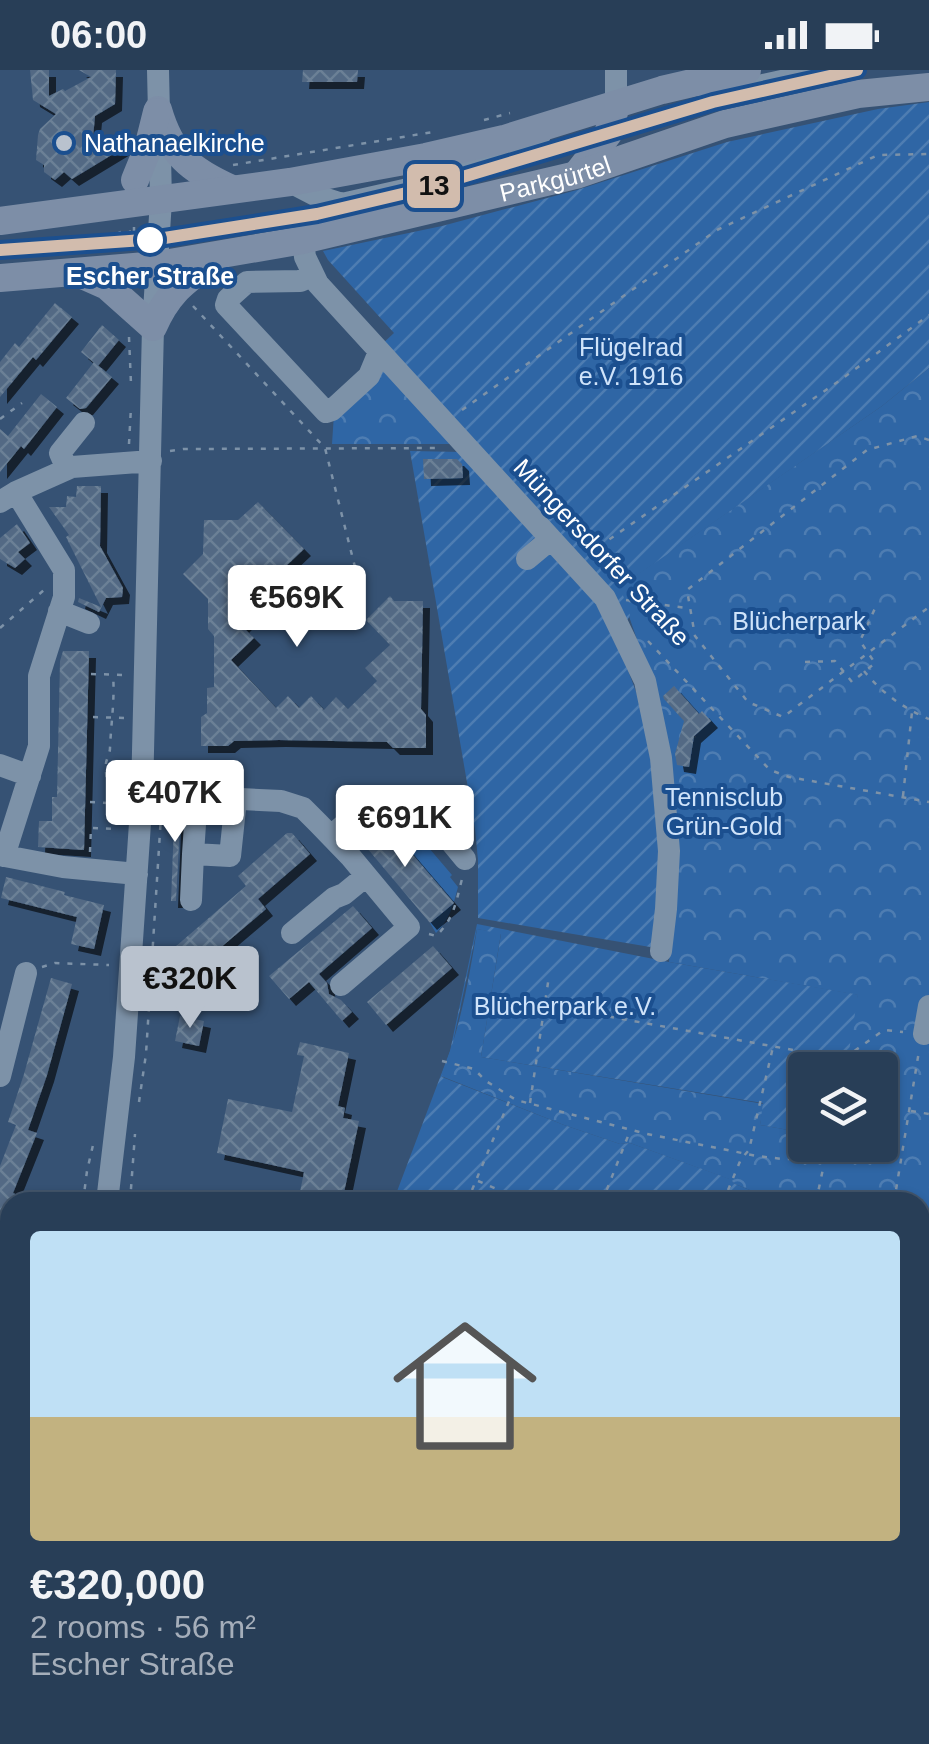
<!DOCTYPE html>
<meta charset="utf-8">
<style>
:root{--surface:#283e57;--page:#344961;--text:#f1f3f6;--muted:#a5aeba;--line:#44576d;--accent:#b9c2ce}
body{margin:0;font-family:Helvetica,sans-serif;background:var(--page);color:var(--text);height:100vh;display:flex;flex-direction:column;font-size:38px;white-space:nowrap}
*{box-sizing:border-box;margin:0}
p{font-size:32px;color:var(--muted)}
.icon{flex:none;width:55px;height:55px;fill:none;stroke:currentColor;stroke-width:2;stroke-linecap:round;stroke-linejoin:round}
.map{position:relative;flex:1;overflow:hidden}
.details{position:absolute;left:0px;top:1122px;width:930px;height:552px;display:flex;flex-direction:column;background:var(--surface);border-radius:30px 30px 0 0;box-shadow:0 2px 8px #0004,0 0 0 2px var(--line)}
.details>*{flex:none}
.buttons{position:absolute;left:788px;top:982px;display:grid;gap:20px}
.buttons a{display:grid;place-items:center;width:110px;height:110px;border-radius:10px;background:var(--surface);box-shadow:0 2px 8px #0004,0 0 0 2px var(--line);font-size:50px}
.price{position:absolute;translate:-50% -85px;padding:0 22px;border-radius:10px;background:#fff;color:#222;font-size:32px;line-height:65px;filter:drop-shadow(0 2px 5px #0008)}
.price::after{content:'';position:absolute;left:50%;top:60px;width:30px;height:22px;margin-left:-15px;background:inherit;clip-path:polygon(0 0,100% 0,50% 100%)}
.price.current{background:var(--accent);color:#111}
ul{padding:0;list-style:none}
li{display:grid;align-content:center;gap:20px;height:530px;padding:0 30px}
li+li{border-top:2px solid var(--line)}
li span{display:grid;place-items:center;height:310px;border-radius:10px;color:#555}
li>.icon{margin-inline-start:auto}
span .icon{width:180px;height:180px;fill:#fffc;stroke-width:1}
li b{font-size:42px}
.status{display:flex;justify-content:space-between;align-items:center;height:70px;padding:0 50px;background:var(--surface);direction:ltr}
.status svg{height:28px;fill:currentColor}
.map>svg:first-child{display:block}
.grass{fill:#2f66a5}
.forest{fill:url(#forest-crowns)}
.garden{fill:url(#garden-furrows)}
.building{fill:url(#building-cross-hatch);filter:url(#shadow)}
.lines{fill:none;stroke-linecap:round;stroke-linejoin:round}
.path{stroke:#7d92a8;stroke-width:2.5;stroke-dasharray:5 8;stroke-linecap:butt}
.minor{stroke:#7d92a8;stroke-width:22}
.major{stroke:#7d8ea7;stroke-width:28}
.tram-1-casing{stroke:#1b4f8f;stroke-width:20}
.tram-1{stroke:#d2bcad;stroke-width:12}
.poi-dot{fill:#b9c2ce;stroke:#1b4f8f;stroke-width:4}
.stop-dot{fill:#fff;stroke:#1b4f8f;stroke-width:4}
.labels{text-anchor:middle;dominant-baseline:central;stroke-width:8;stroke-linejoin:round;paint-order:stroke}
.poi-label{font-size:25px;fill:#fff;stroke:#1b4f8f;text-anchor:start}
.street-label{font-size:25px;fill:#fff;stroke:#1b4f8f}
.stop-label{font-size:25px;font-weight:bold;fill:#fff;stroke:#1b4f8f}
.park-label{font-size:25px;fill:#cfe3fa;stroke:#1b4f8f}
.line-badge{stroke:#1b4f8f;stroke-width:4}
.pale-badge-label{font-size:28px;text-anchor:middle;font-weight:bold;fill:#111}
</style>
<div class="status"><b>06:00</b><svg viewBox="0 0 49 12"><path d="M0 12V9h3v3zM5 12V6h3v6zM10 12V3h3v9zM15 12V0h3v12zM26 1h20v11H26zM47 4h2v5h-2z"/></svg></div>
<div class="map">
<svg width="929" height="1674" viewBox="0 0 929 1674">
<defs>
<pattern id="forest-crowns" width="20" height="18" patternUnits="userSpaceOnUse" patternTransform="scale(2.5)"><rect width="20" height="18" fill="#2f66a5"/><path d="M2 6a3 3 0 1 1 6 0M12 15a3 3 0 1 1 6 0" fill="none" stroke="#4e7db2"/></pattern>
<pattern id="garden-furrows" width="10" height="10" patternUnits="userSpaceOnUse" patternTransform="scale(2.5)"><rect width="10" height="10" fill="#2f66a5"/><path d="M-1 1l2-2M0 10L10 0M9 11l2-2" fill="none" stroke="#4e7db2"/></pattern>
<pattern id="building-cross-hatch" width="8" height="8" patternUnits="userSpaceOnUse" patternTransform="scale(2.5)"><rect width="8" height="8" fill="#526984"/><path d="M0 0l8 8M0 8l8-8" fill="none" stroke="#6c8096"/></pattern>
<filter id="shadow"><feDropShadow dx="7" dy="7" stdDeviation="0" flood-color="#0009"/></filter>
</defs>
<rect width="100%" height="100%" fill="#365274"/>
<!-- grass -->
<path class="grass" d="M 400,744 L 452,805 L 450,807 L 458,817 C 453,836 450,849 436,863 L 430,853 L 453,833 L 383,750 Z"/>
<!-- forest -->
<path class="forest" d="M 381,297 L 459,374 L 332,374 L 334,344 Z
M 929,298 L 929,1570 L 920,1568 L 920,1132 L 779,1132 L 735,1114 L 729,1109 L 630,1073 L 620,1074 L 564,1055 L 441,1006 C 460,959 469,910 477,859 L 501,863 L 481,987 L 764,1034 L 760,1055 L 805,1063 L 805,1075 L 880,1075 L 880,1000 L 831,1000 L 858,925 L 669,892 L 672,840 L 646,596 L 619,517 L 882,336 Z"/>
<!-- garden -->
<path class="garden" d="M 929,32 L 929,298 L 882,336 L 620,517 L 630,545 L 625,555 L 626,595 L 641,635 L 661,747 L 656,878 L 478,848 L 478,790 L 475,759 L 410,381 L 462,382 L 380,276 L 394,263 L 328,190 L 323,181 L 442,156 L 577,120 L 727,72 L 878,39 Z
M 477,854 L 669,892 L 866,926 L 858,925 L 849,981 L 835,990 L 831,1000 L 805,1000 L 805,1063 L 760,1055 L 763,1033 L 481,987 L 501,864 L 477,859 L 451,982 L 442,1007 L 564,1055 L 620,1074 L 630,1073 L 730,1109 L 735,1114 L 779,1132 L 393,1132 L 450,981 Z
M 920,1568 L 929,1570 L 929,1674 L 548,1674 L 553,1665 L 920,1665 Z
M 175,1665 L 495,1665 L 488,1674 L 168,1674 Z"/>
<!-- building -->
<path class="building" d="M 30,0 L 49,0 L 49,26 L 63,19 L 65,21 L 91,7 L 79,0 L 116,0 L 115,34 L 95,46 L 92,78 L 114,66 L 128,75 L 72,109 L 64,102 L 55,110 L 44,102 L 44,95 L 36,90 L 38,65 L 40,59 L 56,44 L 33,30 Z
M 303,0 L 358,0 L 357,12 L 302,12 Z
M 55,233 L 72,247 L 36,290 L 33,287 L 0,327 L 0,292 L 15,273 L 19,277 Z
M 102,255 L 119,270 L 98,296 L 81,282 Z
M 94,292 L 112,307 L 86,338 L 80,339 L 66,328 Z
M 41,324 L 57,337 L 24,379 L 21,376 L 0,402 L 0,359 L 8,366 Z
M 423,389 L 457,389 L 462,394 L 463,408 L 424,409 Z
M 77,416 L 101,416 L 100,476 L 123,518 L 122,527 L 106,528 L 99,542 L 78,532 L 79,528 L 101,537 L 66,467 L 69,465 L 49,437 L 66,437 L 67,426 L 76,427 Z
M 258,432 L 304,479 L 267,514 L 275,522 L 242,556 L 254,568 L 231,590 L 276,638 L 288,626 L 299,638 L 311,626 L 324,640 L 336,627 L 348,639 L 377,611 L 365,598 L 390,575 L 366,550 L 390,526 L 394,531 L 423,531 L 421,639 L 426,645 L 426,678 L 393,678 L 387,672 L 279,670 L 234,671 L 228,676 L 201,676 L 201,647 L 207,643 L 207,618 L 214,617 L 214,566 L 208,559 L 208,529 L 183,504 L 203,484 L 204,450 L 238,450 Z
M 17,454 L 30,473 L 18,482 L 25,489 L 15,498 L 0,489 L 0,468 Z
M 63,581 L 89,581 L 84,780 L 38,777 L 39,751 L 52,751 L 52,727 L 57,727 L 60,591 Z
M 674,616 L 699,644 L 702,641 L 711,651 L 694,666 L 689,697 L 677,695 L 675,684 L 684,651 L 664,629 L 663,626 Z
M 166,740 L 187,741 L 180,753 L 176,831 L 171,831 L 174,754 L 165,754 Z
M 372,750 L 384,751 L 454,833 L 430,853 L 356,765 Z
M 287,763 L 292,763 L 310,784 L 258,829 L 266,839 L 187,906 L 168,883 L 246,816 L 238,806 Z
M 6,807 L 65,822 L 64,825 L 104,835 L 94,879 L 71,874 L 77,847 L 1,828 Z
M 353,836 L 372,858 L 319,904 L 327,913 L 329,924 L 341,930 L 352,942 L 342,951 L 309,912 L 289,929 L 269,906 Z
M 433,876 L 452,898 L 386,955 L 367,932 Z
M 51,908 L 72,914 L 47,1005 L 28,1060 L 37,1063 L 13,1123 L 33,1132 L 9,1132 L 0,1154 L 0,1096 L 16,1055 L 8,1052 L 24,1004 Z
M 180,946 L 204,951 L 199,976 L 175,971 Z
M 300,972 L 349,983 L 338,1036 L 345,1038 L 343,1048 L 359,1051 L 342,1132 L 298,1132 L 304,1102 L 217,1083 L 228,1029 L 292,1042 L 304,986 L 297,985 Z"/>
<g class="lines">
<!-- path -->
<path class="path" d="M 484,50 L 510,43
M 645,58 L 656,46
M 233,95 L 433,62
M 131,161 L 127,163 L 128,170 L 134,174
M 121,162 L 116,164 L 120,168 L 117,173 L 124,175
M 134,174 L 134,157
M 193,236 L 325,378 L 358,509
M 129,267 L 131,314
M 462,340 L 717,160 L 878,85 L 929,84
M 0,349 L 22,333
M 929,370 L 917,366 L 867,380 L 687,520 L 695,566 L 748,632 L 783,647 L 929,537
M 129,374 L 131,337
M 170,381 L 183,379 L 442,378
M 588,484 L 839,311 L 929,245
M 626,530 L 687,538
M 0,558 L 44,520
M 648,571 L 770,700 L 789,707 L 929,732
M 805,592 L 835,591 L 852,612 L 875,593 L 860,571 L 877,534
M 864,601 C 882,623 903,638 929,649
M 91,604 L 126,605
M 93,647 L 125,648
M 903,726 L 912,642
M 90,732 L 123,734
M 108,733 C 109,720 105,705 106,693 C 107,688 110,683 110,678 C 111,653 115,629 113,605
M 90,782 L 91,758 L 118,759
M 429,864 L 436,866 C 454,849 456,832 462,809
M 42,897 L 55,893 L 109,895
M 545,935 L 843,989
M 442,991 L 474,999 L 486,1011 L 516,1030 L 647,1064 L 757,1086 L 783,1089 L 826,1088
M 839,1000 L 843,989 L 884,960 L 903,962
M 139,1032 L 146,984 L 161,746
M 530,1033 L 549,906
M 911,1041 L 929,1044
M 478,1111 L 527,1132
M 83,1132 L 87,1101 L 93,1075
M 130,1132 L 135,1064
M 467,1132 L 510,1029
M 602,1132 L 630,1061
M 723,1132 L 741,1089 L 749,1080 L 773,977
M 816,1132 L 828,1075
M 894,1132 L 919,981
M 920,1499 L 929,1500
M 920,1664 L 929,1666
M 153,1674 L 160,1665
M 253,1674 L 259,1665
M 402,1674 L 409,1665
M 534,1674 L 540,1665
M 644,1674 L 650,1665
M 820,1674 L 827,1665"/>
<!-- minor -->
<path class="minor" d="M 616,0 L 616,35
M 691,12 L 723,24 L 831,0
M 290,112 L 317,126 L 342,134 L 404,120 L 534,80 L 543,57
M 303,170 L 305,187 L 318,214 L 605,528 L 645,611 L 661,688 L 669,781 L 666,839 L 661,881
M 312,206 L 300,211 L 247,212 L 228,229 L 226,235 L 326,342 L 332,340 L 369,306 L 379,282
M 67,399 L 60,383 L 84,353
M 0,432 L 16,422 L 72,397 L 151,391
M 527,489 L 551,469
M 59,541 L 89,553
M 0,695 L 30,706
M 142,724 L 281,731 L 303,738 L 318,753 L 350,786 L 409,857 L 341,915
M 331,766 L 367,735 L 418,738 L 427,743 L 465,789
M 193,784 L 195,754
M 0,785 L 63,797 L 137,804
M 4,786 L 39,676 L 39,606 L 64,527 L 64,500 L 16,422
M 191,830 L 193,784 L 230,786 L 236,729
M 292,863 L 334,828 L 344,824 L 366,806
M 924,964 L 929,936
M 0,1006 L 26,903
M 107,1132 L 124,987 L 142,724 L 153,257 L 161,130 L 158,0
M 0,1266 L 10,1270
M 0,1557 L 10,1562
M 0,1601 L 10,1596
M 0,1639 L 10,1639
M 36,1665 L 42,1674"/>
<!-- major -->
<g class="major">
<path d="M 158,40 C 171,85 190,100 232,119"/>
<path d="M 577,104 L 608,64 L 616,35"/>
<path d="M 135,110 L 148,78 L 157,42"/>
<path d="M 0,151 L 290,112 L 426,87 L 504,69 L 662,20 L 747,0"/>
<path d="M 80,204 L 107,216 L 153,257 C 169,220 186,211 216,188"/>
<path id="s1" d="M 0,208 L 158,195 L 303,170 L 576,105 L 725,54 L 858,24 L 929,17"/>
</g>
<defs>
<path id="tram-1" d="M 0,180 L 158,169 L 317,144 L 419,120 L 713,32 L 857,0"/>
</defs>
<!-- tram-1 casing -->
<use href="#tram-1" class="tram-1-casing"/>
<!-- tram-1 -->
<use href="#tram-1" class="tram-1"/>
</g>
<!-- markers -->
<circle class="poi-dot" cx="64" cy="73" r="10"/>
<circle class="stop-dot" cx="150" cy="170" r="15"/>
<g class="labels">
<!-- poi labels -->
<g class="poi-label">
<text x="84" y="73">Nathanaelkirche</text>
</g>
<!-- street labels -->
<g class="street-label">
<text stroke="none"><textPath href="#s1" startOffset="565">Parkgürtel</textPath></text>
<text transform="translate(602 482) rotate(47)">Müngersdorfer Straße</text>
</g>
<!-- stop labels -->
<g class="stop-label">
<text x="150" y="206">Escher Straße</text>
</g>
<!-- park labels -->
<g class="park-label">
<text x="631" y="277">Flügelrad<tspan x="631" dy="29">e.V. 1916</tspan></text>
<text x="799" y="551">Blücherpark</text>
<text x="724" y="727">Tennisclub<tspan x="724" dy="29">Grün-Gold</tspan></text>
<text x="565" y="936">Blücherpark e.V.</text>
</g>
</g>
<rect class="line-badge" x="405" y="92" width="57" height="48" rx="10" fill="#d2bcad"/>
<g class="pale-badge-label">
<text x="434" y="125">13</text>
</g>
</svg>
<div class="buttons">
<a><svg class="icon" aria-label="layers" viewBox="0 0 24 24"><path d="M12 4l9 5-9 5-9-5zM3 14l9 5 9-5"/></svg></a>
</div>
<b class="price" style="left:297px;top:580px">€569K</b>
<b class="price" style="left:175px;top:775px">€407K</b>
<b class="price" style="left:405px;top:800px">€691K</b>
<b class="price current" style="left:190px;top:961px">€320K</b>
<section class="details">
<ul>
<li><span style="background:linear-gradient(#bfe0f5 60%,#c2b280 0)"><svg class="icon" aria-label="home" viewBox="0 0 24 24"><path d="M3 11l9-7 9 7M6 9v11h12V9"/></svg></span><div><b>€320,000</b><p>2 rooms · 56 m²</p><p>Escher Straße</p></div></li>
</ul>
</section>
</div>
